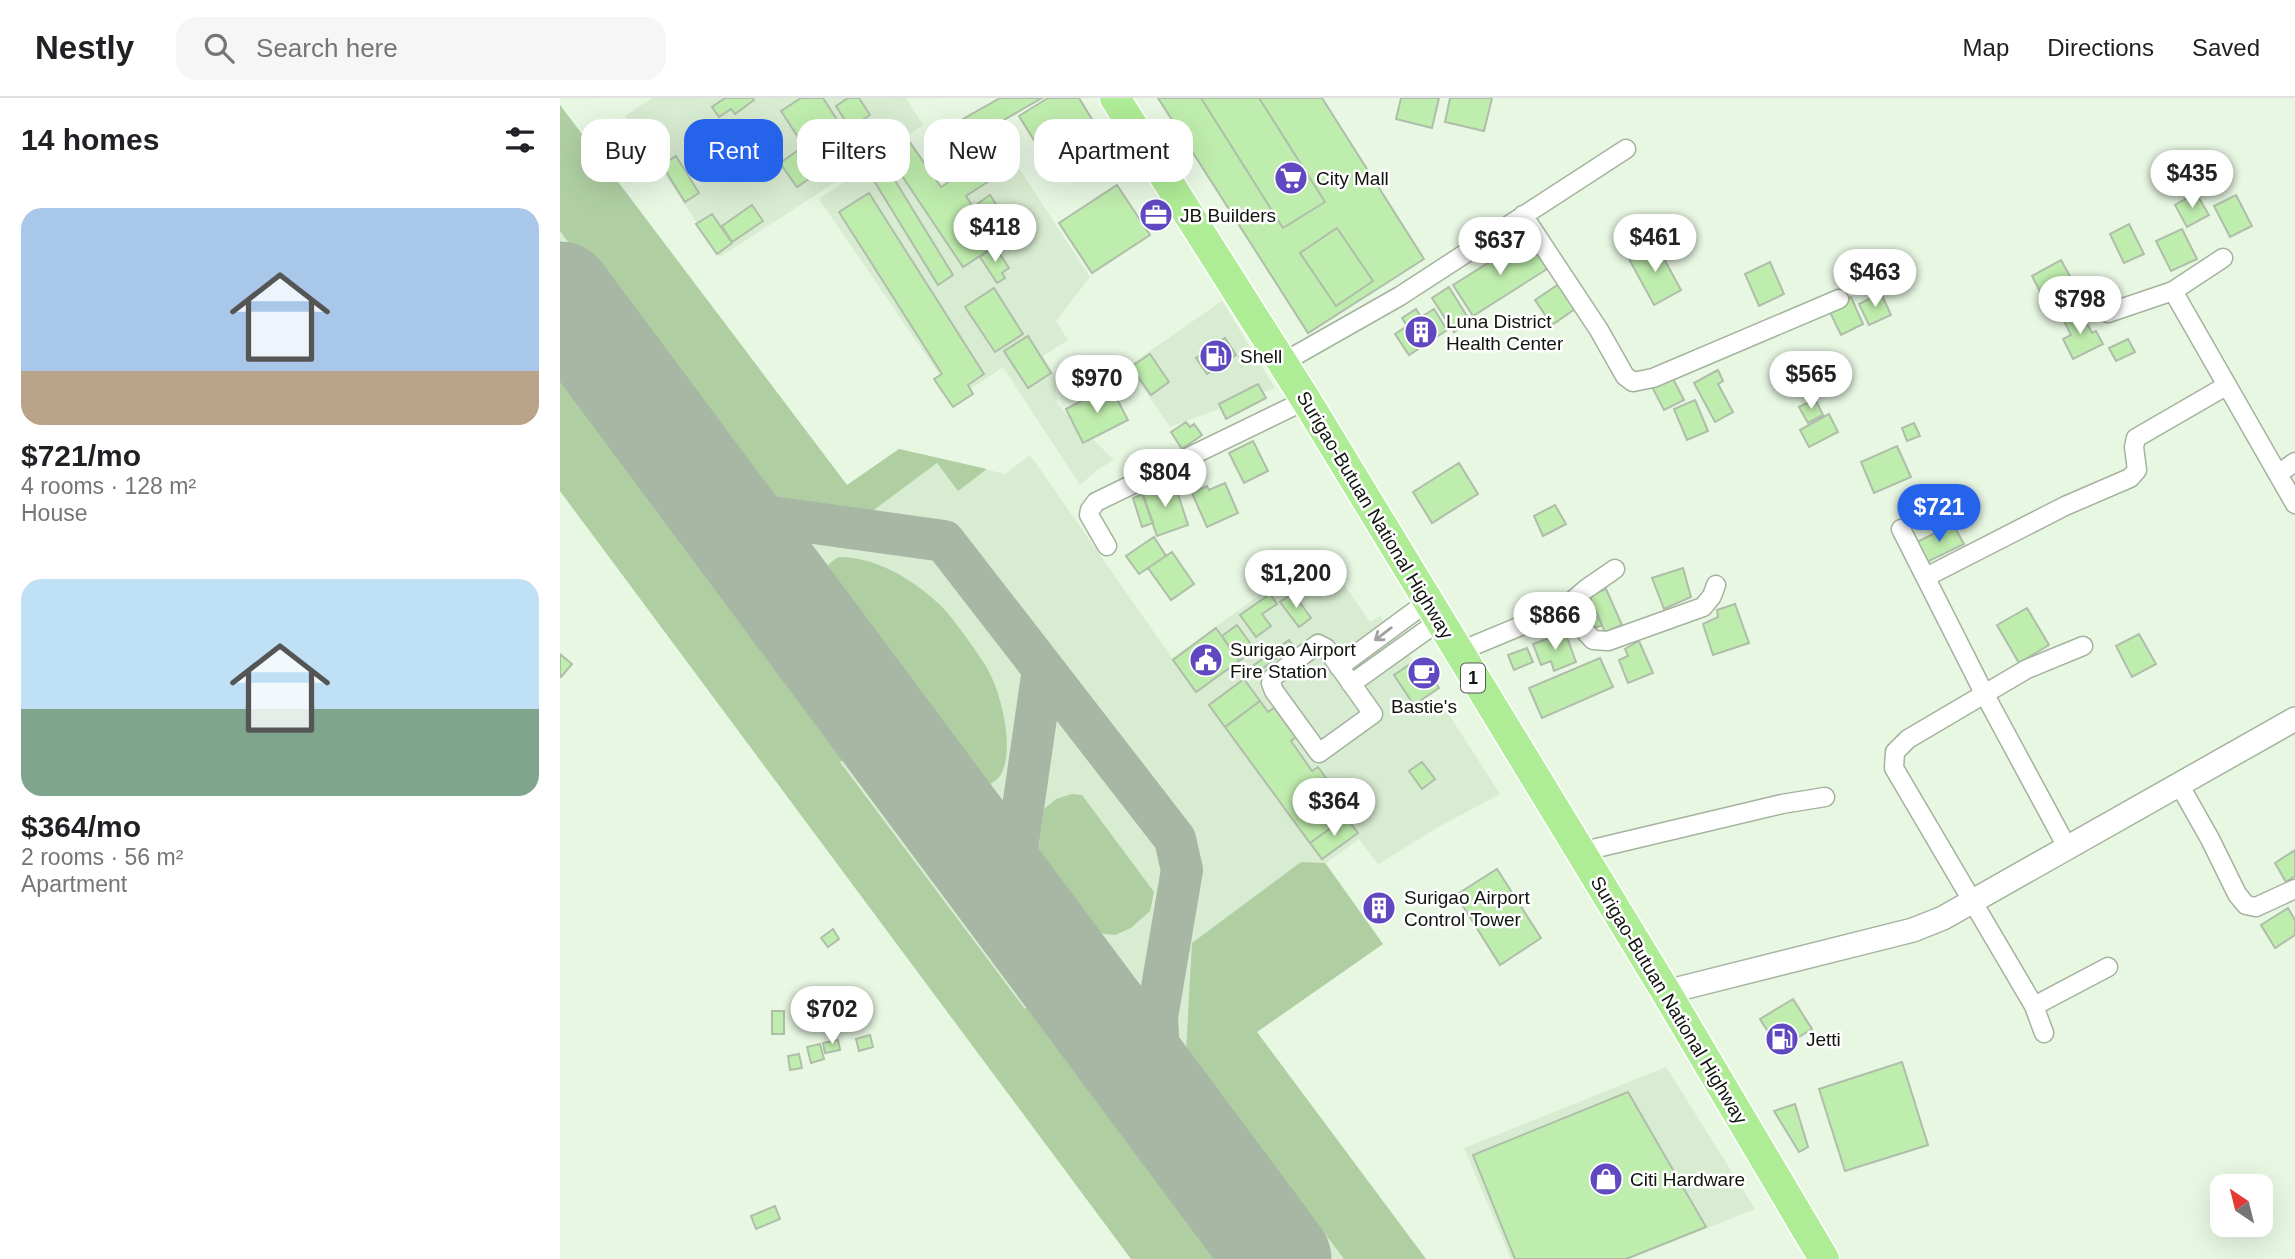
<!DOCTYPE html>
<meta charset="utf-8">
<style>
:root{--surface:#fff;--page:#f6f6f6;--text:#202124;--muted:#757577;--line:#e0e0e0;--accent:#2563eb}
body{margin:0;font-family:Helvetica,sans-serif;background:var(--page);color:var(--text);height:100vh;display:flex;flex-direction:column;font-size:26px;white-space:nowrap}
*{box-sizing:border-box;margin:0}
p{font-size:23px;color:var(--muted)}
.icon{flex:none;width:38px;height:38px;fill:none;stroke:currentColor;stroke-width:2;stroke-linecap:round;stroke-linejoin:round}
.map{position:relative;flex:1;overflow:hidden}
.panel{display:flex;flex-direction:column;background:var(--surface);width:560px}
.panel>*{flex:none}
.hud{position:absolute;left:21px;top:21px;width:665px;height:63px;display:flex;gap:14px}
.needle{width:46px;rotate:325deg}
.buttons{position:absolute;left:1650px;top:1076px;display:grid;gap:14px}
.buttons a{display:grid;place-items:center;width:63px;height:63px;border-radius:14px;background:var(--surface);box-shadow:0 7px 28px #0002;font-size:35px}
.price{position:absolute;translate:-50% -60px;padding:0 16px;border-radius:24px;background:#fff;color:#222;font-size:23px;line-height:46px;filter:drop-shadow(0 2px 4px #0008)}
.price::after{content:'';position:absolute;left:50%;top:42px;width:21px;height:16px;margin-left:-10px;background:inherit;clip-path:polygon(0 0,100% 0,50% 100%)}
.price.selected{background:var(--accent);color:#fff}
ul{padding:0;list-style:none}
li{display:grid;align-content:center;gap:14px;height:371px;padding:0 21px}
li span{display:grid;place-items:center;height:217px;border-radius:21px;color:#555}
li>.icon{margin-inline-start:auto}
span .icon{width:126px;height:126px;fill:#fffc;stroke-width:1}
li b{font-size:30px}
h2{display:flex;justify-content:space-between;align-items:center;height:84px;padding:0 21px;font-size:30px}
.pill{padding:0 24px;border-radius:21px;background:var(--surface);box-shadow:0 7px 28px #0002;font-size:24px;line-height:63px}
.pill.selected{background:var(--accent);color:#fff}
header{display:flex;align-items:center;gap:42px;box-sizing:border-box;height:98px;padding:0 35px;background:var(--surface);border-bottom:2px solid var(--line)}
header strong{font-size:33px}
nav{display:flex;gap:38px;margin-inline-start:auto;font-size:24px}
.search{width:490px;height:63px;background:var(--page);display:flex;align-items:center;gap:18px;box-sizing:border-box;padding:0 24px;border-radius:21px;color:var(--muted);font-size:26px}
main{display:flex;flex:1;min-height:0}
.map>svg:first-child{display:block}
.built{fill:#d8ecd1}
.green{fill:#afcfa3}
.lines{fill:none;stroke-linecap:round;stroke-linejoin:round}
.taxiway{stroke:#a8b6a4;stroke-width:42}
.runway{stroke:#a8b6a4;stroke-width:105}
.building{fill:#bfedad;stroke:#afbeaa;stroke-width:2}
.minor-casing{stroke:#a4b39e;stroke-width:21}
.tertiary-casing{stroke:#a4b39e;stroke-width:26}
.trunk-casing{stroke:#fff;stroke-width:33}
.minor{stroke:#fff;stroke-width:18}
.tertiary{stroke:#fff;stroke-width:23}
.trunk{stroke:#afec96;stroke-width:30}
.oneway{stroke:#9fa19f}
.labels{text-anchor:middle;dominant-baseline:central;stroke-width:5;stroke-linejoin:round;paint-order:stroke}
.shield{fill:#fff;stroke:#585b56;stroke-width:2}
.shield-label{font-size:18px;font-weight:bold;fill:#10150e}
.poi-label{font-size:19px;fill:#10150e;stroke:#fff;text-anchor:start}
.street-label{font-size:19px;fill:#10150e;stroke:#fff}
</style>
<header>
<strong>Nestly</strong>
<div class="search"><svg class="icon" aria-label="search" viewBox="0 0 24 24"><circle cx="10" cy="10" r="6"/><path d="M15 15l6 6"/></svg>Search here</div>
<nav><a>Map</a><a>Directions</a><a>Saved</a></nav>
</header>
<main>
<section class="panel">
<h2>14 homes<svg class="icon" aria-label="filters" viewBox="0 0 24 24"><path d="M4 7h16M4 17h16"/><circle cx="9" cy="7" r="2"/><circle cx="15" cy="17" r="2"/></svg></h2>
<ul>
<li><span style="background:linear-gradient(#a9c7e8 75%,#b9a48a 0)"><svg class="icon" aria-label="home" viewBox="0 0 24 24"><path d="M3 11l9-7 9 7M6 9v11h12V9"/></svg></span><div><b>$721/mo</b><p>4 rooms · 128 m²</p><p>House</p></div></li>
<li><span style="background:linear-gradient(#bfe0f5 60%,#7fa58c 0)"><svg class="icon" aria-label="home" viewBox="0 0 24 24"><path d="M3 11l9-7 9 7M6 9v11h12V9"/></svg></span><div><b>$364/mo</b><p>2 rooms · 56 m²</p><p>Apartment</p></div></li>
</ul>
</section>
<div class="map">
<svg width="1735" height="1161" viewBox="0 0 1735 1161">
<rect width="100%" height="100%" fill="#e7f7e2"/>
<!-- built -->
<path class="built" d="M 92,0 L 346,0 L 363,27 L 160,159 L 65,18 Z
M 0,7 L 287,387 L 339,351 L 445,376 L 470,357 L 612,560 L 761,453 L 810,524 L 820,518 L 854,564 L 834,578 L 853,607 L 865,599 L 877,619 L 886,612 L 940,696 L 882,727 L 818,766 L 799,741 L 766,765 L 823,846 L 697,934 L 866,1161 L 571,1161 L 0,393 Z
M 348,40 L 381,88 L 443,46 L 530,179 L 496,223 L 508,242 L 483,258 L 495,277 L 497,306 L 554,362 L 537,372 L 520,387 L 443,269 L 396,301 L 259,101 Z
M 662,203 L 715,290 L 610,329 L 568,268 Z
M 1106,969 L 1195,1111 L 1070,1161 L 951,1161 L 904,1050 Z"/>
<!-- green -->
<path class="green" d="M 0,7 L 287,387 L 339,351 L 427,371 L 398,393 L 377,365 L 311,414 L 197,398 L 0,133 Z
M 0,270 L 289,657 L 280,664 L 465,911 L 479,901 L 600,1063 L 588,1072 L 654,1161 L 571,1161 L 0,393 Z
M 279,459 C 316,459 352,481 378,505 C 391,517 418,555 427,570 C 441,594 456,652 440,678 C 437,682 433,684 428,687 L 365,603 L 356,609 L 265,487 C 262,473 266,466 279,459 Z
M 512,696 L 522,697 L 594,794 L 590,813 L 571,830 L 555,837 L 538,835 L 478,755 L 484,711 L 496,701 Z
M 741,764 L 765,765 L 823,846 L 697,934 L 866,1161 L 784,1161 L 670,1009 L 658,1018 L 640,994 L 651,986 L 626,953 L 632,845 Z"/>
<g class="lines">
<!-- taxiway -->
<path class="taxiway" d="M 161,412 L 384,443 L 615,741 L 622,772 L 597,919 L 600,975 L 609,1013
M 450,800 L 483,571"/>
<!-- runway -->
<path class="runway" d="M 0,196 L 719,1161"/>
</g>
<!-- building -->
<path class="building" d="M 165,0 L 193,0 L 194,2 L 175,16 L 171,11 L 159,19 L 152,9 Z
M 241,0 L 263,0 L 294,48 L 259,71 L 221,13 Z
M 288,0 L 299,0 L 310,17 L 290,30 L 276,8 Z
M 440,0 L 482,0 L 414,39 L 403,21 Z
M 488,0 L 519,0 L 533,23 L 482,55 L 459,18 Z
M 598,0 L 762,0 L 864,161 L 748,235 Z
M 641,0 L 699,0 L 765,104 L 723,130 Z
M 841,0 L 879,0 L 872,30 L 836,21 Z
M 890,0 L 932,0 L 924,33 L 885,24 Z
M 349,43 L 381,89 L 434,54 L 446,72 L 406,98 L 413,109 L 430,97 L 443,117 L 452,111 L 464,129 L 403,169 L 328,57 Z
M 240,51 L 256,76 L 237,89 L 220,65 Z
M 116,58 L 139,95 L 125,104 L 102,67 Z
M 323,63 L 393,177 L 378,187 L 308,73 Z
M 557,87 L 590,137 L 532,175 L 499,125 Z
M 309,95 L 424,276 L 408,287 L 413,296 L 393,309 L 374,281 L 382,276 L 279,114 Z
M 1636,95 L 1649,117 L 1627,129 L 1615,107 Z
M 1676,97 L 1692,128 L 1670,139 L 1654,108 Z
M 192,107 L 203,123 L 172,144 L 162,128 Z
M 152,116 L 172,145 L 157,156 L 136,126 Z
M 1569,126 L 1584,156 L 1564,165 L 1550,136 Z
M 777,130 L 813,183 L 776,208 L 740,155 Z
M 1622,131 L 1637,161 L 1611,173 L 1596,143 Z
M 968,140 L 987,171 L 913,218 L 893,187 Z
M 1096,146 L 1121,192 L 1094,207 L 1069,161 Z
M 435,149 L 449,170 L 442,175 L 445,180 L 437,185 L 420,159 Z
M 1501,162 L 1523,202 L 1507,211 L 1505,206 L 1491,214 L 1472,178 Z
M 1210,164 L 1224,196 L 1199,208 L 1185,176 Z
M 999,186 L 1015,211 L 992,227 L 975,202 Z
M 889,189 L 910,223 L 894,234 L 872,200 Z
M 434,190 L 463,236 L 435,254 L 405,209 Z
M 1321,195 L 1331,217 L 1309,227 L 1299,206 Z
M 1291,199 L 1303,226 L 1281,237 L 1268,210 Z
M 856,211 L 861,219 L 874,211 L 887,232 L 849,257 L 835,236 L 847,228 L 842,220 Z
M 1520,212 L 1532,235 L 1536,233 L 1543,246 L 1513,261 L 1503,241 L 1511,237 L 1503,221 Z
M 468,238 L 491,275 L 468,290 L 444,253 Z
M 665,240 L 676,257 L 647,276 L 636,260 Z
M 1568,241 L 1575,254 L 1556,263 L 1549,250 Z
M 590,256 L 609,284 L 591,297 L 571,269 Z
M 1158,272 L 1163,283 L 1158,286 L 1173,314 L 1155,324 L 1134,285 Z
M 1111,277 L 1124,302 L 1104,312 L 1091,287 Z
M 698,286 L 706,300 L 666,321 L 659,306 Z
M 550,288 L 568,322 L 523,345 L 506,311 Z
M 1255,301 L 1263,317 L 1248,325 L 1239,309 Z
M 1135,302 L 1148,333 L 1127,342 L 1114,311 Z
M 1269,316 L 1278,334 L 1249,349 L 1240,332 Z
M 626,324 L 630,329 L 634,326 L 642,337 L 622,351 L 611,334 Z
M 1354,325 L 1360,338 L 1347,343 L 1342,330 Z
M 693,343 L 708,373 L 684,385 L 669,355 Z
M 1337,348 L 1351,379 L 1314,395 L 1301,364 Z
M 899,365 L 918,396 L 872,425 L 853,394 Z
M 614,384 L 628,427 L 597,438 L 582,395 Z
M 665,385 L 678,415 L 647,429 L 632,395 L 647,388 L 649,392 Z
M 583,396 L 593,425 L 582,429 L 573,400 Z
M 995,407 L 1006,426 L 983,438 L 974,418 Z
M 1393,426 L 1404,446 L 1365,465 L 1355,445 Z
M 594,439 L 606,458 L 579,476 L 566,458 Z
M 612,454 L 634,486 L 611,502 L 588,470 Z
M 1123,470 L 1131,499 L 1104,511 L 1092,480 Z
M 1046,491 L 1062,527 L 1045,534 L 1029,498 Z
M 733,495 L 751,520 L 739,529 L 720,504 Z
M 710,496 L 717,506 L 702,516 L 711,528 L 696,539 L 680,517 Z
M 1031,503 L 1042,527 L 1032,531 L 1022,507 Z
M 1175,506 L 1189,545 L 1153,557 L 1143,526 L 1158,519 L 1157,512 Z
M 1467,510 L 1489,547 L 1459,565 L 1437,527 Z
M 677,527 L 695,552 L 679,563 L 662,538 Z
M 656,530 L 679,563 L 636,594 L 613,562 Z
M 1005,534 L 1016,564 L 994,573 L 991,563 L 981,567 L 973,546 Z
M 1579,536 L 1596,566 L 1572,579 L 1556,548 Z
M 729,542 L 733,548 L 698,574 L 694,567 Z
M 1079,543 L 1093,575 L 1068,585 L 1059,562 L 1068,558 L 1065,551 Z
M 967,550 L 973,564 L 954,572 L 948,557 Z
M 0,556 L 12,566 L 1,579 L 0,578 Z
M 859,560 L 879,590 L 854,607 L 834,577 Z
M 1040,560 L 1053,589 L 982,620 L 969,590 Z
M 684,581 L 700,603 L 665,629 L 649,607 Z
M 700,603 L 708,614 L 714,610 L 736,639 L 731,643 L 752,673 L 758,669 L 780,699 L 774,703 L 786,719 L 750,745 L 665,629 Z
M 862,664 L 875,681 L 862,691 L 849,673 Z
M 786,719 L 798,735 L 762,761 L 750,745 Z
M 1735,752 L 1735,778 L 1726,784 L 1715,765 Z
M 937,771 L 981,840 L 940,867 L 896,797 Z
M 821,800 L 830,811 L 817,821 L 808,810 Z
M 1728,810 L 1735,822 L 1735,837 L 1715,850 L 1701,827 Z
M 273,831 L 279,841 L 268,849 L 261,840 Z
M 1233,901 L 1252,931 L 1219,951 L 1200,921 Z
M 212,913 L 224,913 L 224,936 L 212,936 Z
M 310,937 L 313,949 L 299,953 L 296,941 Z
M 278,942 L 280,952 L 265,955 L 263,945 Z
M 260,946 L 264,961 L 251,965 L 247,949 Z
M 239,956 L 242,970 L 230,972 L 228,958 Z
M 1342,964 L 1368,1047 L 1285,1073 L 1259,991 Z
M 1068,994 L 1146,1129 L 1066,1161 L 955,1161 L 913,1057 Z
M 1235,1006 L 1248,1049 L 1239,1054 L 1214,1013 Z
M 215,1108 L 220,1121 L 196,1131 L 191,1118 Z"/>
<g class="lines">
<defs>
<path id="minor" d="M 963,117 L 1039,232 L 1065,278 L 1073,284 L 1093,280 L 1279,201
M 1613,193 L 1735,406
M 1548,215 L 1613,193 L 1663,160
M 722,265 L 840,198 L 1066,51
M 1718,376 L 1735,364
M 1341,431 L 1425,597 L 1507,749
M 547,448 L 529,417 L 530,412 L 536,404 L 746,302
M 1366,479 L 1505,408 L 1570,380 L 1577,372 L 1574,349 L 1576,340 L 1666,288
M 1004,510 L 1033,542 L 1048,543 L 1143,509 L 1152,498 L 1156,487
M 758,546 L 766,550 L 813,616 L 759,655 L 714,593 L 711,585 L 713,579 Z
M 898,554 L 1004,510 L 1026,491 L 1055,471
M 779,569 L 867,504
M 791,586 L 879,523
M 1620,688 L 1650,741 L 1677,796 L 1686,807 L 1696,809 L 1735,791
M 1020,754 L 1222,706 L 1265,699
M 1474,908 L 1548,869
M 1484,935 L 1474,908 L 1334,670 L 1335,654 L 1348,641 L 1467,571 L 1523,548"/>
<path id="tertiary" d="M 1106,894 L 1353,832 L 1383,820 L 1735,621"/>
<path id="trunk" d="M 555,0 L 746,302 L 1106,894 L 1264,1161"/>
</defs>
<!-- minor casing -->
<use href="#minor" class="minor-casing"/>
<!-- tertiary casing -->
<use href="#tertiary" class="tertiary-casing"/>
<!-- trunk casing -->
<use href="#trunk" class="trunk-casing"/>
<!-- minor -->
<use href="#minor" class="minor"/>
<!-- tertiary -->
<use href="#tertiary" class="tertiary"/>
<!-- trunk -->
<use href="#trunk" class="trunk"/>
</g>
<!-- one-way arrows -->
<defs><path id="oneway-shaft" d="M-6 0H5M1.5-3L5.5 0L1.5 3" fill="none" stroke-width="1.6" stroke-linecap="round" stroke-linejoin="round" transform="scale(1.75)"/></defs>
<use class="oneway" href="#oneway-shaft" transform="translate(823 536) rotate(143)"/>
<!-- icons -->
<defs>
<symbol id="supermarket-disc" viewBox="-11 -11 22 22"><circle r="9.5" fill="#6048c0" stroke="#fff"/><path d="M-6-5.5h2.5l.6 2H6L4.5 2H-2.5L-4.4-4H-6ZM-1.5 3.2a1.3 1.3 0 1 0 .1 0ZM3 3.2a1.3 1.3 0 1 0 .1 0Z" fill="#fff"/></symbol>
<symbol id="office-disc" viewBox="-11 -11 22 22"><circle r="9.5" fill="#6048c0" stroke="#fff"/><path d="M-6-3h4V-5.5h4V-3h4V5H-6ZM-1-4.5V-3h2v-1.5ZM-6 0V1H6V0Z" fill="#fff"/></symbol>
<symbol id="building-disc" viewBox="-11 -11 22 22"><circle r="9.5" fill="#6048c0" stroke="#fff"/><path d="M-4-6H4V6H1V3H-1V6H-4ZM-2.5-4.3h1.7v1.8h-1.7ZM.8-4.3h1.7v1.8H.8ZM-2.5-1h1.7V.8h-1.7ZM.8-1h1.7V.8H.8Z" fill="#fff"/></symbol>
<symbol id="fuel-disc" viewBox="-11 -11 22 22"><circle r="9.5" fill="#6048c0" stroke="#fff"/><path d="M-5.5-6h7V0h2V4h1.3V-2.5L3-4.5l.8-.8L6-3V5H2.5V1h-1V6h-7ZM-4.2-4.7v3.2H.2V-4.7Z" fill="#fff"/></symbol>
<symbol id="civic-disc" viewBox="-11 -11 22 22"><circle r="9.5" fill="#6048c0" stroke="#fff"/><path d="M-.6-6.5H3V-4.5H.6V-3L4-1V1h2V6H-6V1h2V-1L-.6-3ZM-1.2 2.5V6h2.4V2.5Z" fill="#fff"/></symbol>
<symbol id="cafe-disc" viewBox="-11 -11 22 22"><circle r="9.5" fill="#6048c0" stroke="#fff"/><path d="M-5.5-4.5H6V0H3Q3 3.5 0 3.5H-2.5Q-5.5 3.5-5.5 0ZM3-3.2v2h1.7v-2ZM-6 4.5H4V6H-6Z" fill="#fff"/></symbol>
<symbol id="shop-disc" viewBox="-11 -11 22 22"><circle r="9.5" fill="#6048c0" stroke="#fff"/><path d="M-5-2.5h2.3a2.7 3.5 0 0 1 5.4 0H5L5.5 6h-11ZM-1.5-2.5h3a1.5 2.3 0 0 0-3 0Z" fill="#fff"/></symbol>
</defs>
<g fill-rule="evenodd">
<use href="#supermarket-disc" x="712" y="61" width="38" height="38"/>
<use href="#office-disc" x="577" y="98" width="38" height="38"/>
<use href="#building-disc" x="842" y="215" width="38" height="38"/>
<use href="#fuel-disc" x="637" y="239" width="38" height="38"/>
<use href="#civic-disc" x="627" y="543" width="38" height="38"/>
<use href="#cafe-disc" x="845" y="556" width="38" height="38"/>
<use href="#building-disc" x="800" y="791" width="38" height="38"/>
<use href="#fuel-disc" x="1203" y="922" width="38" height="38"/>
<use href="#shop-disc" x="1027" y="1062" width="38" height="38"/>
</g>
<g class="labels">
<!-- shield labels -->
<rect class="shield" x="901" y="565.5" width="24" height="29" rx="5"/>
<g class="shield-label">
<text x="913" y="580">1</text>
</g>
<!-- poi labels -->
<g class="poi-label">
<text x="756" y="80">City Mall</text>
<text x="620" y="117">JB Builders</text>
<text x="886" y="223">Luna District<tspan x="886" dy="22">Health Center</tspan></text>
<text x="680" y="258">Shell</text>
<text x="670" y="551">Surigao Airport<tspan x="670" dy="22">Fire Station</tspan></text>
<text x="864" y="608" text-anchor="middle">Bastie's</text>
<text x="844" y="799">Surigao Airport<tspan x="844" dy="22">Control Tower</tspan></text>
<text x="1246" y="941">Jetti</text>
<text x="1070" y="1081">Citi Hardware</text>
</g>
<!-- street labels -->
<g class="street-label">
<text transform="translate(815 417) rotate(59)">Surigao-Butuan National Highway</text>
<text transform="translate(1109 902) rotate(59)">Surigao-Butuan National Highway</text>
</g>
</g>
</svg>
<div class="buttons">
<a><svg class="needle" viewBox="-14 -14 28 28"><path d="M0-13l5 13h-10z" fill="#e53935"/><path d="M0 13l5-13h-10z" fill="#757577"/></svg></a>
</div>
<b class="price" style="left:1632px;top:112px">$435</b>
<b class="price" style="left:435px;top:166px">$418</b>
<b class="price" style="left:1095px;top:176px">$461</b>
<b class="price" style="left:940px;top:179px">$637</b>
<b class="price" style="left:1315px;top:211px">$463</b>
<b class="price" style="left:1520px;top:238px">$798</b>
<b class="price" style="left:1251px;top:313px">$565</b>
<b class="price" style="left:537px;top:317px">$970</b>
<b class="price" style="left:605px;top:411px">$804</b>
<b class="price selected" style="left:1379px;top:446px">$721</b>
<b class="price" style="left:736px;top:512px">$1,200</b>
<b class="price" style="left:995px;top:554px">$866</b>
<b class="price" style="left:774px;top:740px">$364</b>
<b class="price" style="left:272px;top:948px">$702</b>
<div class="hud">
<a class="pill">Buy</a>
<a class="pill selected">Rent</a>
<a class="pill">Filters</a>
<a class="pill">New</a>
<a class="pill">Apartment</a>
</div>
</div>
</main>
